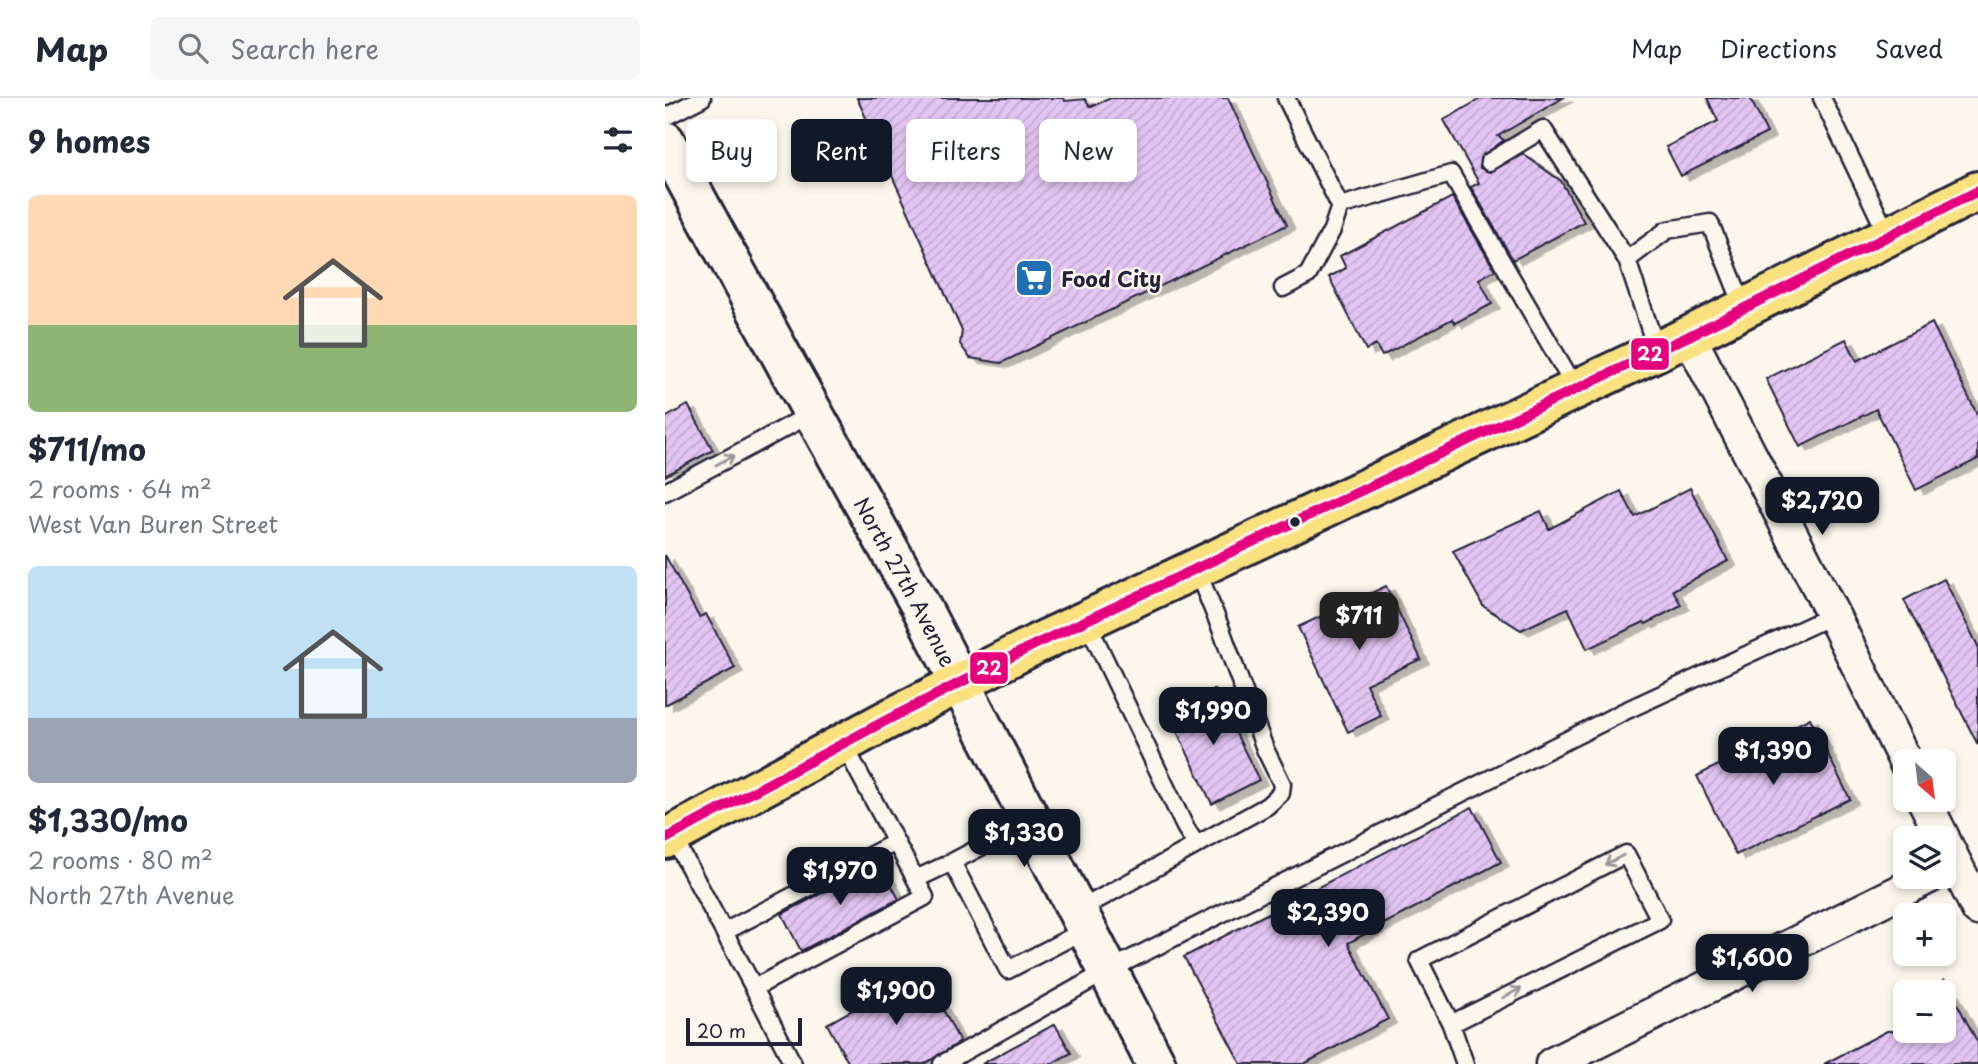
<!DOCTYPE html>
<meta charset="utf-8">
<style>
:root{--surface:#fff;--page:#f6f6f7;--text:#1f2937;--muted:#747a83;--line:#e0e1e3;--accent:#111827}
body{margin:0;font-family:"Playpen Sans",sans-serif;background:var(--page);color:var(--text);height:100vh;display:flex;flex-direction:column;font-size:26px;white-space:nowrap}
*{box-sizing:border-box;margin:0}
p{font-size:23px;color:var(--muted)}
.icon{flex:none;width:38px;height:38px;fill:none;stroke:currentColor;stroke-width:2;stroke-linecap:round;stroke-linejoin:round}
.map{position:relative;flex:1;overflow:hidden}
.details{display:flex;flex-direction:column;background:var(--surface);width:665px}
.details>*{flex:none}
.top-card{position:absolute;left:21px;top:21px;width:665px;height:63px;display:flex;gap:14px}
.needle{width:46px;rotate:152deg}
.controls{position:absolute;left:1228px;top:651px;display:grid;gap:14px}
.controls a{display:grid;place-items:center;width:63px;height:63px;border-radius:10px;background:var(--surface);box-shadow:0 4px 10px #0003;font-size:35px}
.scale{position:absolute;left:21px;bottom:18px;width:116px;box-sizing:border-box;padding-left:7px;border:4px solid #22223b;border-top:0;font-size:19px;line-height:24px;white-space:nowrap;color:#22223b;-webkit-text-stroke:5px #fbf7ec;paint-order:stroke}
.price{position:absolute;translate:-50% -60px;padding:0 16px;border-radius:14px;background:var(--accent);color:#fff;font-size:23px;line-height:46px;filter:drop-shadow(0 2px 4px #0008)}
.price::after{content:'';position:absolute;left:50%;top:42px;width:21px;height:16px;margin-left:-10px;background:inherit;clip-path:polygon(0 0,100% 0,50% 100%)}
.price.current{background:#222;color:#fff}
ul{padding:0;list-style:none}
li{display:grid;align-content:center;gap:14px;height:371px;padding:0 28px}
li span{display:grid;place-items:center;height:217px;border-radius:10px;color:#555}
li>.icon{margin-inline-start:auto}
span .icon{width:126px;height:126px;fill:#fffc;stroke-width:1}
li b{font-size:30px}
h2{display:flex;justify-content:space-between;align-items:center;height:84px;padding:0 28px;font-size:30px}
.tag{padding:0 24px;border-radius:10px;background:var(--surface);box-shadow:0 4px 10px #0003;font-size:24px;line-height:63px}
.tag.current{background:var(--accent);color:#fff}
header{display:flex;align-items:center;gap:42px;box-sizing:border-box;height:98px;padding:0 35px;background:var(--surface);border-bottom:2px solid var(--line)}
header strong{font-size:33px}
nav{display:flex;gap:38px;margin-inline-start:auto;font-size:24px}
.search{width:490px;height:63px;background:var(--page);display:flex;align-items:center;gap:18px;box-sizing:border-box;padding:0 24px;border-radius:10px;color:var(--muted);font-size:26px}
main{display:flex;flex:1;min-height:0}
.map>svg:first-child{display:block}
.building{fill:url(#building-hatch);stroke:#22223b;stroke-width:2;filter:url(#shadow)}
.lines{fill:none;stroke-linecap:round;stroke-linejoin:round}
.lane-casing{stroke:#22223b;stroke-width:21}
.street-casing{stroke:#22223b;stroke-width:37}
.secondary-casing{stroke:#22223b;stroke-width:44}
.primary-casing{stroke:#22223b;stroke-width:44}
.lane{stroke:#fbf7ec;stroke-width:16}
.street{stroke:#fbf7ec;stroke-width:32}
.secondary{stroke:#fbf7ec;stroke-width:38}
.primary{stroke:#fae180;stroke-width:38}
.bus-1-casing{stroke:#fbf7ec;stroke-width:16}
.bus-1{stroke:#e5007d;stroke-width:10}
.oneway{stroke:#99979c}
.bus-dot{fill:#22223b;stroke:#fbf7ec;stroke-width:2.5}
.labels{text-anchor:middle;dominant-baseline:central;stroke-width:5;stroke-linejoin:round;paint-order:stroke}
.poi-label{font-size:21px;font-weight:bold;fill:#22223b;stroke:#fbf7ec;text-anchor:start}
.street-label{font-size:21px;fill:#22223b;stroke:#fbf7ec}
.line-badge{stroke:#fbf7ec;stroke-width:2.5}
.badge-label{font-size:19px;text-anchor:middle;font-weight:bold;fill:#fff}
</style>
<header>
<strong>Map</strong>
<div class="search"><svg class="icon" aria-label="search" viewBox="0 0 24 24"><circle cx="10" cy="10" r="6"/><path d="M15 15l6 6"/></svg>Search here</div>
<nav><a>Map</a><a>Directions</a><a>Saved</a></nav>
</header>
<main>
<section class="details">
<h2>9 homes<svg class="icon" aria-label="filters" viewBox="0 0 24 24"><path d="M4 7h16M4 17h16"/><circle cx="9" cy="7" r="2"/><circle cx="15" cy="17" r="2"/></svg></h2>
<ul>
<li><span style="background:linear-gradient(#ffd9b3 60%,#8fb573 0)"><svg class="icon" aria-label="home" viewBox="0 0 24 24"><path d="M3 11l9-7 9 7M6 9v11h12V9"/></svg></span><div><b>$711/mo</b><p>2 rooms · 64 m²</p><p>West Van Buren Street</p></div></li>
<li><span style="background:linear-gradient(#bfe0f5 70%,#9aa5b1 0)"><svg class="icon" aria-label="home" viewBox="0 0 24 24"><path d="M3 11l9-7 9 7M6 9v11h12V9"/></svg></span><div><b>$1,330/mo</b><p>2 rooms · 80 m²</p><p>North 27th Avenue</p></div></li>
</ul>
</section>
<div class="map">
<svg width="1313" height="966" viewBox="0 0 1313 966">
<defs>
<pattern id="building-hatch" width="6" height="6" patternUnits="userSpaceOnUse" patternTransform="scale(1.75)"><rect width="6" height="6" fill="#e3c5f3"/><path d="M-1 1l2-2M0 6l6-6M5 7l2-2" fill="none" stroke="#c2a9d1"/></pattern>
<filter id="shadow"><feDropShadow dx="8" dy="4.5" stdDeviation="0" flood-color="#0004"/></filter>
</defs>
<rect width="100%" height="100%" fill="#fbf7ec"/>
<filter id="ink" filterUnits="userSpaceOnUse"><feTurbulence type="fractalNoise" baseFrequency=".0143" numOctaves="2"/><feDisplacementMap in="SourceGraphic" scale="14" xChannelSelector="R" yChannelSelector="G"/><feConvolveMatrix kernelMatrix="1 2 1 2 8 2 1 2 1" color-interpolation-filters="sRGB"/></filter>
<g filter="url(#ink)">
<!-- building -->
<path class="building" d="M 192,0 L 399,0 L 400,3 L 420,1 L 425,9 L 446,0 L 563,0 L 622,127 L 336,265 L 305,260 L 295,246 L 297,233 Z
M 817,0 L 898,0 L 833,38 L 839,42 L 815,60 L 815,70 L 825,74 L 858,56 L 896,83 L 919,124 L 848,162 L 806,89 L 814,85 L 779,22 Z
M 1042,0 L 1085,0 L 1102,35 L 1016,78 L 1001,49 L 1053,23 Z
M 787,99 L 830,172 L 814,181 L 827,206 L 790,225 L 787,221 L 717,258 L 711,247 L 701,252 L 664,179 L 681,170 L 675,158 Z
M 1267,225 L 1313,318 L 1313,361 L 1251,392 L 1211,311 L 1135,349 L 1101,281 L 1181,241 L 1192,263 Z
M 23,307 L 48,352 L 0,378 L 0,320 Z
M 1025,390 L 1063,463 L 1008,492 L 1016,507 L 981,526 L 979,524 L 922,551 L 903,510 L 856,532 L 818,508 L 788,453 L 876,413 L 884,431 L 956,393 L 970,419 Z
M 0,457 L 34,519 L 41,516 L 70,570 L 0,607 Z
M 1279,481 L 1313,548 L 1313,647 L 1239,502 Z
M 721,488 L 756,561 L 701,586 L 716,618 L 683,634 L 633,529 Z
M 549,591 L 594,682 L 547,706 L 503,615 Z
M 1145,620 L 1185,701 L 1071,757 L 1032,678 Z
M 807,709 L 836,764 L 683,845 L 723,921 L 639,966 L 576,966 L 519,859 Z
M 214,765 L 234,801 L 136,853 L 117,816 Z
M 258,873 L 295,944 L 259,966 L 184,966 L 162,926 Z
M 1279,881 L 1313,945 L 1313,966 L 1159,966 L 1222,933 L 1279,933 Z
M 390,926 L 406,955 L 386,966 L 317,966 Z"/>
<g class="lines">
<defs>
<path id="lane" d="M 1157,0 L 1223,138
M 0,19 L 37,0
M 824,64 L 878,31 L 962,162
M 675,108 L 786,76 L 911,291
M 618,190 L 643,177 L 667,132 L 675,108 L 621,0
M 992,253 L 962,162 L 1002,132 L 1045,125 L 1079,210
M 0,394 L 148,315
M 421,522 L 520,729 L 531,746
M 367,722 L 287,764 L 343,872 L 422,831
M 7,737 L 89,890 L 260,799 L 178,645
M 251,781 L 287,764
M 414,812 L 602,708 L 616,695 L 617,686 L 600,651 L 556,531 L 531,470
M 59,834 L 231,744
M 89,890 L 128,966
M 786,926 L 995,822 L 961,756 L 754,862 L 786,926 L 800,966
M 277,966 L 444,872 L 500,844 L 960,613 L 1168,517"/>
<path id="street" d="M 1024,238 L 1168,517 L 1241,665
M 1259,702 L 1278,740
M 1279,743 L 1313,811
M 887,966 L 1264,779"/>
<g id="secondary">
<path id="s1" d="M 0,43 L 122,268 L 255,507 L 491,966"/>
</g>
<path id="primary" d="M 0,741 L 220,623 L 371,546 L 1024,238 L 1313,93"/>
</defs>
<!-- lane casing -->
<use href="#lane" class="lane-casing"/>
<!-- street casing -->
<use href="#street" class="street-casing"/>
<!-- secondary casing -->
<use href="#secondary" class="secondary-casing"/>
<!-- primary casing -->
<use href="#primary" class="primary-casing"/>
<!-- lane -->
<use href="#lane" class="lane"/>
<!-- street -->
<use href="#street" class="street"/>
<!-- secondary -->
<use href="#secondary" class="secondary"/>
<!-- primary -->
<use href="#primary" class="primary"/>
<defs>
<path id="bus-1" d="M 0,741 L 220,623 L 371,546 L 1024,238 L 1313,93"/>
</defs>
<!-- bus-1 casing -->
<use href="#bus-1" class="bus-1-casing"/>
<!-- bus-1 -->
<use href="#bus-1" class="bus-1"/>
</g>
<!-- one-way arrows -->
<defs><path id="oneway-shaft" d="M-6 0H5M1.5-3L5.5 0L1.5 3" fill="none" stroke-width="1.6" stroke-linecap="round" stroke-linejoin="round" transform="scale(1.75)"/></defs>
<g class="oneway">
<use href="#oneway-shaft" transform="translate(60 362) rotate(-28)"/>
<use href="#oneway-shaft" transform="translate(949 762) rotate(153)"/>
<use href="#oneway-shaft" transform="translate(847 895) rotate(-27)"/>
</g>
</g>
<!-- icons -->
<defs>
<symbol id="supermarket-square" viewBox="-11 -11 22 22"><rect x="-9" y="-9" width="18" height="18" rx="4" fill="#1f6fb2" stroke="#fbf7ec"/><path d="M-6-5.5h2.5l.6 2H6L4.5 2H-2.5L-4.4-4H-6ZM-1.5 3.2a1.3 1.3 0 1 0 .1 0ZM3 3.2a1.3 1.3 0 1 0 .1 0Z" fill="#fff"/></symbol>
</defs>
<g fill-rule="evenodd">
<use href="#supermarket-square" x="347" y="158" width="44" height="44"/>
</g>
<!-- markers -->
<circle class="bus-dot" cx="630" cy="424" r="6"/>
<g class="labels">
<!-- poi labels -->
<g class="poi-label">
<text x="396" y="180">Food City</text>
</g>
<!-- street labels -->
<g class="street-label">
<text stroke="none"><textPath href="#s1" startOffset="502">North 27th Avenue</textPath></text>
</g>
</g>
<g class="line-badge">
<rect x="965" y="239" width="40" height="34" rx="7" fill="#e5007d"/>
<rect x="304" y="553" width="40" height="34" rx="7" fill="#e5007d"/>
</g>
<g class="badge-label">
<text x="985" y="263">22</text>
<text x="324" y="577">22</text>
</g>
</svg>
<div class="controls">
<a><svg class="needle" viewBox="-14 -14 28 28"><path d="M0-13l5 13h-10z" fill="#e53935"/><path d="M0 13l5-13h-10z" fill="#747a83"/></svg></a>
<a><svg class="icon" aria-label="layers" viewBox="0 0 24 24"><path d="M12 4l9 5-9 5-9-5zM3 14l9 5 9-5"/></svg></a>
<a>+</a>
<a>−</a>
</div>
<div class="scale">20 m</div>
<b class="price" style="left:1157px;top:439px">$2,720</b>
<b class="price current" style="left:694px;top:554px">$711</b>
<b class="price" style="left:548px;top:649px">$1,990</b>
<b class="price" style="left:1108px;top:689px">$1,390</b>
<b class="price" style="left:359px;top:771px">$1,330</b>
<b class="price" style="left:175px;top:809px">$1,970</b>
<b class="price" style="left:663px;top:851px">$2,390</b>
<b class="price" style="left:1087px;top:896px">$1,600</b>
<b class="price" style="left:231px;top:929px">$1,900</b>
<div class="top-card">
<a class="tag">Buy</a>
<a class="tag current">Rent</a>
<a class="tag">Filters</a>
<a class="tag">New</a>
</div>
</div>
</main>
